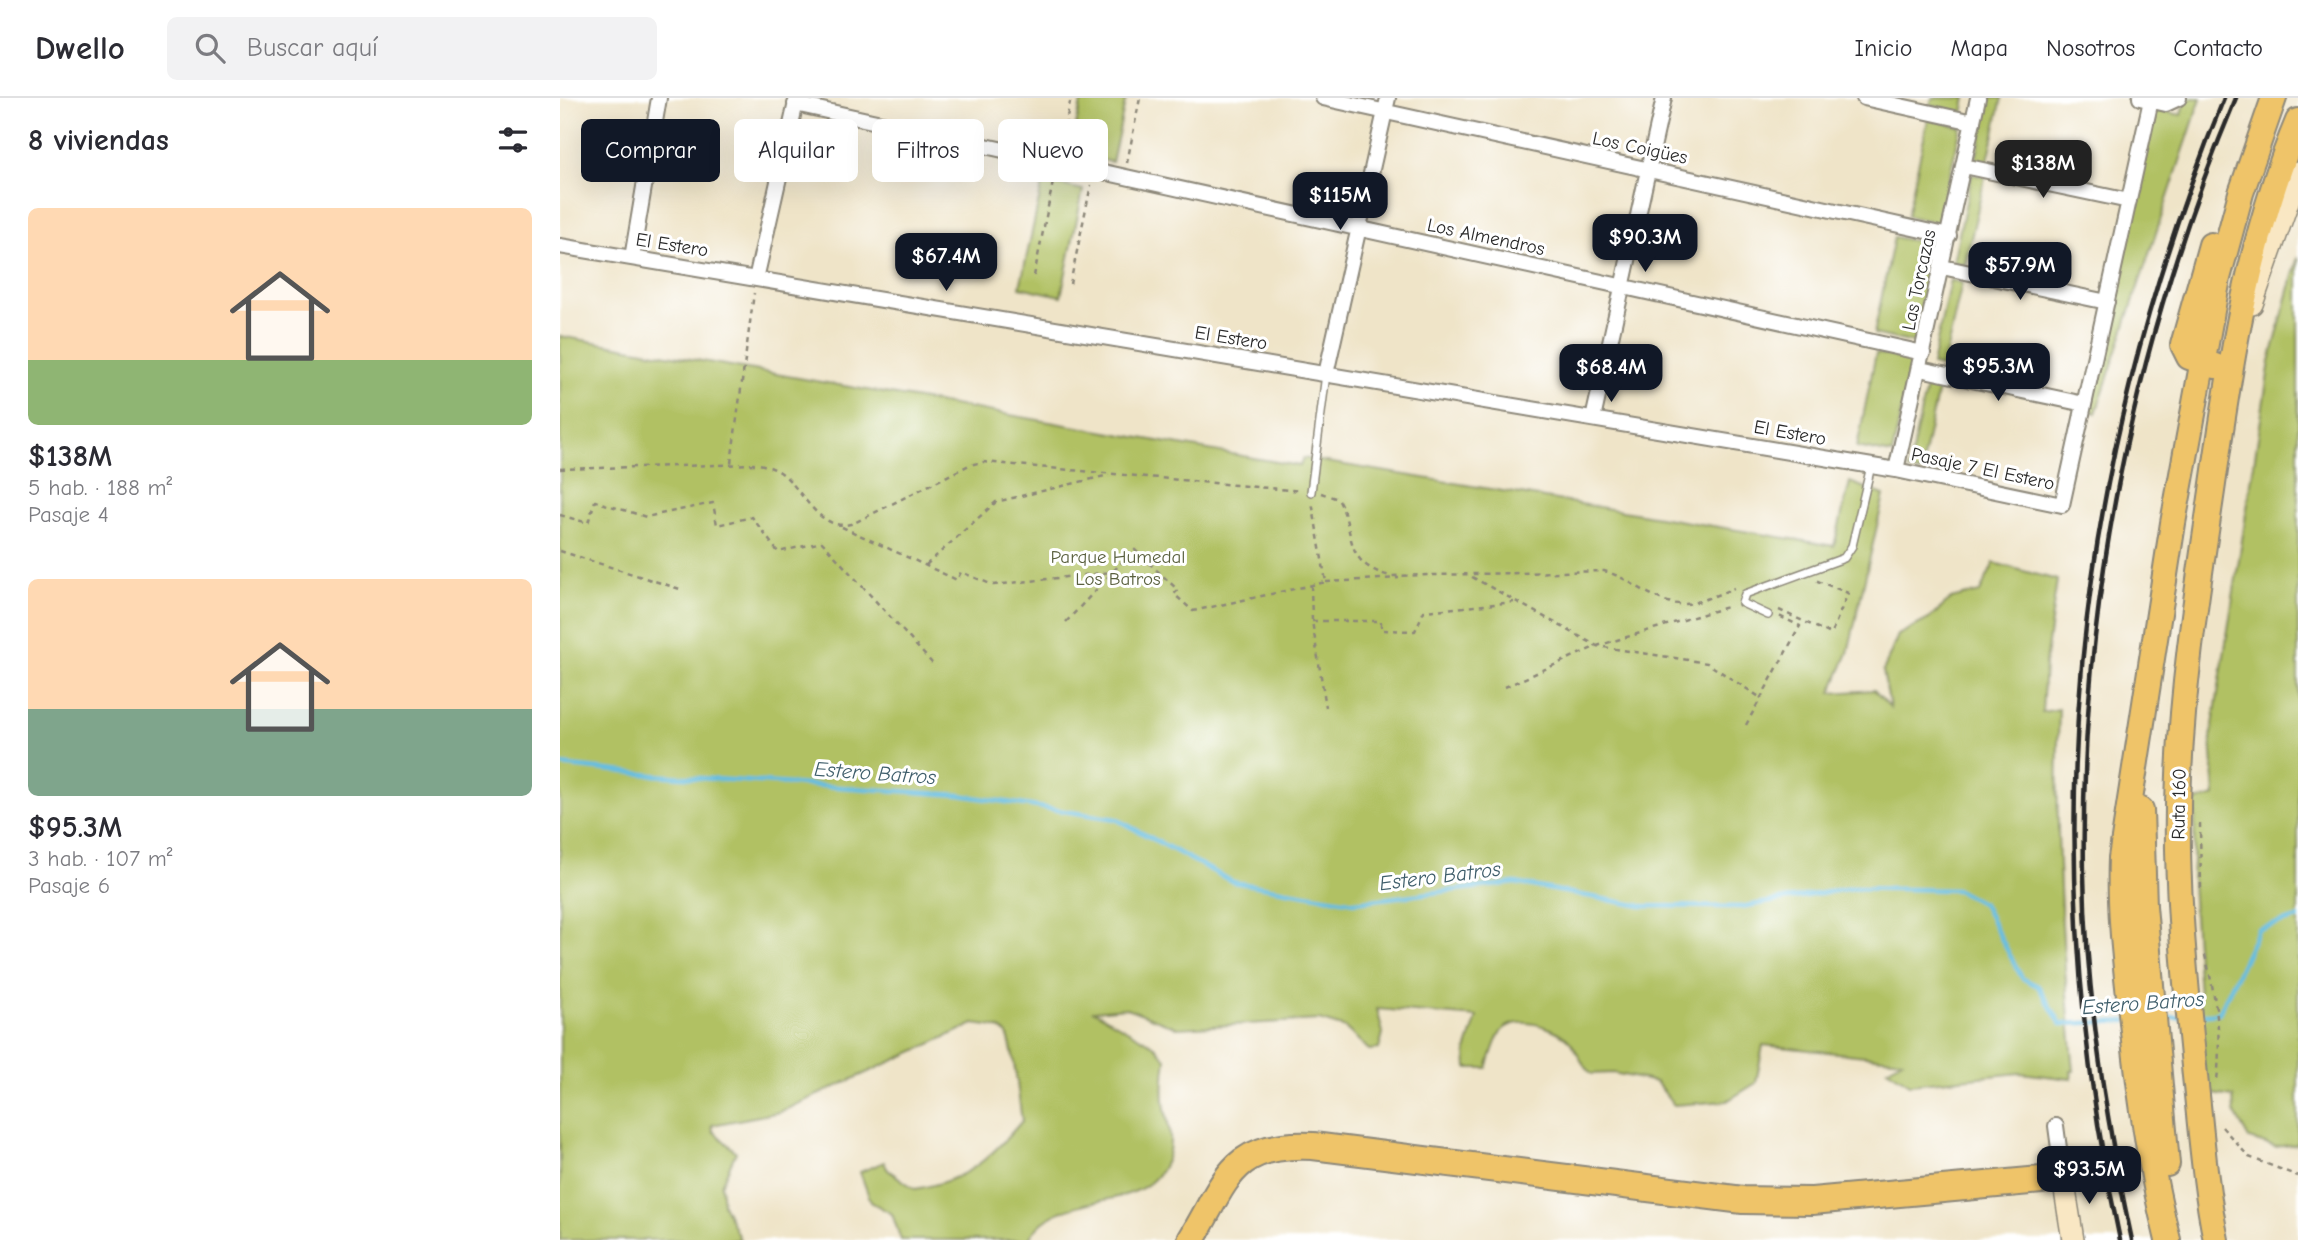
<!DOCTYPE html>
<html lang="es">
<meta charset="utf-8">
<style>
:root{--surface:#fff;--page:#f2f2f3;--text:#2b2b33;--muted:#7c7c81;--line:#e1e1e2;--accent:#111827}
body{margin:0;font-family:"Comic Neue",sans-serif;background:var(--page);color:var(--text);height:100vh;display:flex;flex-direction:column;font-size:26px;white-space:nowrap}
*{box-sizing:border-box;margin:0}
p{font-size:23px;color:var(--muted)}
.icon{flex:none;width:38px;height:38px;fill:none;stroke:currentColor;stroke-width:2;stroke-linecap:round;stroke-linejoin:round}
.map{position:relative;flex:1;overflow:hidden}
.sheet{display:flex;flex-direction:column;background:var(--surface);width:560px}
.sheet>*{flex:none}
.guide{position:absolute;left:21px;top:21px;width:665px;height:63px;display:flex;gap:14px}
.price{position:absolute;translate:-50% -60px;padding:0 16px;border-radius:14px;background:var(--accent);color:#fff;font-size:23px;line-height:46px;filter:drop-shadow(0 2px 4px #0008)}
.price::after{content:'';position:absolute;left:50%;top:42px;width:21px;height:16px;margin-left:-10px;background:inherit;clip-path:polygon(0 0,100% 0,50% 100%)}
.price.current{background:#222;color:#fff}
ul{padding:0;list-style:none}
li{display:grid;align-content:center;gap:14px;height:371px;padding:0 28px}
li span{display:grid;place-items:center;height:217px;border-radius:10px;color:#555}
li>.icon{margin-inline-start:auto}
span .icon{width:126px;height:126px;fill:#fffc;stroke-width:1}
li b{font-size:30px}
h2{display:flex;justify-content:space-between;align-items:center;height:84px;padding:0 28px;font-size:30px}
.chip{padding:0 24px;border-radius:10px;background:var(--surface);box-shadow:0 7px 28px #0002;font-size:24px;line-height:63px}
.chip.current{background:var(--accent);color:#fff}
header{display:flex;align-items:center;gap:42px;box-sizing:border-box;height:98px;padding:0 35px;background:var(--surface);border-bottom:2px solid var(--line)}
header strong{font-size:33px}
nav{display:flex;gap:38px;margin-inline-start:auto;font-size:24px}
.search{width:490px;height:63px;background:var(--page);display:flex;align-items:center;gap:18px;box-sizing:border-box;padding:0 24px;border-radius:10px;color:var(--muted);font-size:26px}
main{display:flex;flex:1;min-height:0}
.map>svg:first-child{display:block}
.green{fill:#b1c164;stroke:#6e7648;stroke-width:2}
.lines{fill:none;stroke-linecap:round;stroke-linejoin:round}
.stream{stroke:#65bee2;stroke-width:4.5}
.service-casing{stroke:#8d887a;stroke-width:10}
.minor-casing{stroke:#8d887a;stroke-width:18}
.secondary-casing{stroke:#8d887a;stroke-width:24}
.trunk-casing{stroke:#8d887a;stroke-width:28}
.motorway-casing{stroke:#8d887a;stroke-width:30}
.path{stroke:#8d887a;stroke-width:2.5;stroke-dasharray:5 5;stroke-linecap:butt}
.service{stroke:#fff;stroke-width:7}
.minor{stroke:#fff;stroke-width:14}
.secondary{stroke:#f9e7c3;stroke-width:21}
.trunk{stroke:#efc469;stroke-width:24}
.motorway{stroke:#efc469;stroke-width:26}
.rail{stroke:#2b2b2b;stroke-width:4.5}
.labels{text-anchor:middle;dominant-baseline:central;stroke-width:6;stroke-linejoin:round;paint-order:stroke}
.street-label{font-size:19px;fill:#2b2b2b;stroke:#fff}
.park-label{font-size:19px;fill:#5a603f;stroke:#fff}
.water-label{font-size:21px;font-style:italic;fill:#3f5e6b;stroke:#fff}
</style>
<header>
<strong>Dwello</strong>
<div class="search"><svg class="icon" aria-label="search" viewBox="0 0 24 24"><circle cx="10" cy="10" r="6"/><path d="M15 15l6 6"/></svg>Buscar aquí</div>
<nav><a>Inicio</a><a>Mapa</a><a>Nosotros</a><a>Contacto</a></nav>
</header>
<main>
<section class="sheet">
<h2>8 viviendas<svg class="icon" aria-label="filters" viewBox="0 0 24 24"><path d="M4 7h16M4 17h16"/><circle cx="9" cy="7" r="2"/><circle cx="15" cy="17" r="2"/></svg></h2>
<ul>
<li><span style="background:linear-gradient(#ffd9b3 70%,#8fb573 0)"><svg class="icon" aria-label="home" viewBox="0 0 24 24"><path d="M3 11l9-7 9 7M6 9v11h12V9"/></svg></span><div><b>$138M</b><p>5 hab. · 188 m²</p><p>Pasaje 4</p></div></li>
<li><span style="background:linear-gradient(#ffd9b3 60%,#7fa58c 0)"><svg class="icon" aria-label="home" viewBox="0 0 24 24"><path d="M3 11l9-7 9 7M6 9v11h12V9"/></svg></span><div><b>$95.3M</b><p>3 hab. · 107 m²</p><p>Pasaje 6</p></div></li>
</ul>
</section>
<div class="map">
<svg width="1738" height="1142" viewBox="0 0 1738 1142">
<rect width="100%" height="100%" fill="#fff"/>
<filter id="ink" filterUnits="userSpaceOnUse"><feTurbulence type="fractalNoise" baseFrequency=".0143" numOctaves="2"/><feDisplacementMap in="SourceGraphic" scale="14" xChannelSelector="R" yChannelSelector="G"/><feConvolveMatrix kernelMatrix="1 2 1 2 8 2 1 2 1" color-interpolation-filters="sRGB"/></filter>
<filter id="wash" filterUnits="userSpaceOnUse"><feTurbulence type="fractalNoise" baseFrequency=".00686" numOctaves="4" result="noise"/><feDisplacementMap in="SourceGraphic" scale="28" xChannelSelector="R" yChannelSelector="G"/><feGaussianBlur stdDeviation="1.57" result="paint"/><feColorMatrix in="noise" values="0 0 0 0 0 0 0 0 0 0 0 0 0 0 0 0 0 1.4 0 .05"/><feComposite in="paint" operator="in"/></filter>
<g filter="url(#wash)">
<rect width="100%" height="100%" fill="#efe4c8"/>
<!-- green -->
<path class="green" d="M 522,0 L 566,0 L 552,64 L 510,55 Z
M 1372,0 L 1406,0 L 1403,15 L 1370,7 Z
M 1429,0 L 1442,0 L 1427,67 L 1415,65 Z
M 1626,0 L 1641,0 L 1536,315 L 1529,313 L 1595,12 L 1622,17 Z
M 1368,21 L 1401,29 L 1378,125 L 1347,118 Z
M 1412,76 L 1425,79 L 1405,167 L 1393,164 Z
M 483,83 L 523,92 L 501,198 L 460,189 Z
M 1334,139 L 1375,147 L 1354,245 L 1314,236 Z
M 1738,159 L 1738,1046 L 1715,1049 L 1689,1041 L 1674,1014 L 1673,999 L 1645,995 L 1632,785 L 1636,703 L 1655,698 L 1651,640 L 1710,263 Z
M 1390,182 L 1402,185 L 1383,269 L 1372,267 Z
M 0,238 L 740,368 L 743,360 L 1274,448 L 1290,384 L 1324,397 L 1288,555 L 1271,595 L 1314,592 L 1330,609 L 1323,573 L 1338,537 L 1369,521 L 1391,501 L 1420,494 L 1434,465 L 1497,482 L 1485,566 L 1482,614 L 1499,611 C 1494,733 1502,851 1514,973 L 1511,973 L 1512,981 L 1460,975 L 1350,986 L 1327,971 L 1342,962 L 1203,947 L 1196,985 L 1167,1003 L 1114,1007 L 1096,984 L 1053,975 L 1032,976 C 1021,967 1019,956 1011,945 C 999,929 954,915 941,934 C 934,944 931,959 927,970 L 907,970 L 906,953 L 917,919 L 817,911 L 823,935 L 819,951 L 809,952 L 785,930 L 759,922 L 618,930 L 567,910 L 534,913 L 595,948 L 606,961 C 604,977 602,994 605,1010 C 608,1027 613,1040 608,1057 C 588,1123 503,1083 468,1142 L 341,1142 L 332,1116 L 311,1104 L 300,1074 L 324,1064 L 328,1072 L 355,1091 C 408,1082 428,1062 462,1023 C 459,1006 454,944 446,935 C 438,927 423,928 414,926 L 220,1014 L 152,1027 L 153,1033 L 176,1054 L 161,1087 L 163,1106 L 180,1142 L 0,1142 Z
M 1316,255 L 1352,263 L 1332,356 L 1297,349 Z
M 1368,280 L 1380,282 L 1360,375 L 1348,372 Z"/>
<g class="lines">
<!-- stream -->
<path class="stream" d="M 0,667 L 93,677 L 400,697 L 556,721 L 673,784 L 795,804 L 955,785 L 1082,808 L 1181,809 L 1292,790 L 1397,792 L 1423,806 L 1462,880 L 1478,888 L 1501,926 L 1566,923
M 1637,917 L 1659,915 L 1698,831 L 1738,820
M 1602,920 L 1622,919"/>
</g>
</g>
<g filter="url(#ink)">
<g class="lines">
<defs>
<path id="service" d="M 751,394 L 766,276
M 1208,517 L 1182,505 L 1185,496 L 1284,460 L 1292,448 L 1311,368"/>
<path id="minor" d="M 763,0 L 1389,138
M 1304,0 L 1413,24
M 1580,0 L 1606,6 L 1619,0
M 235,6 L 1363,255
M 1404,68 L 1569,103
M 0,148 L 1336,372 L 1502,407 L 1591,2
M 72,160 L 99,0
M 1382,169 L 1547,204
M 196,181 L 237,0
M 1360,271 L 1524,306
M 766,276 L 828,0
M 1033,321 L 1104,0
M 1336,372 L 1418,0
M 1496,1028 L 1503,1080"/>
<path id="secondary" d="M 1692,206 L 1738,75
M 1503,1080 L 1513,1142"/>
<path id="trunk" d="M 1651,147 L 1623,247 L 1629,259 L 1655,268
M 1581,712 L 1584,808 L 1607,1066
M 1608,1142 C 1589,1067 1579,991 1571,915 C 1565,863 1559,812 1561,760 L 1613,425 L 1658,180 L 1681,95 L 1714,0
M 1656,1142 C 1645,1088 1641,1033 1635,978 C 1625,878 1614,777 1619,677 C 1623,581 1638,488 1652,393 C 1670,266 1688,142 1738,23"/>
<path id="motorway" d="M 631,1142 C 667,1082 671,1044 753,1048 L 1183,1102 L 1252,1103 L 1503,1080"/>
</defs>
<!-- service casing -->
<use href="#service" class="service-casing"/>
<!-- minor casing -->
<use href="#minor" class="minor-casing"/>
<!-- secondary casing -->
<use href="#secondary" class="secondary-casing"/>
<!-- trunk casing -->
<use href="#trunk" class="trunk-casing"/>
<!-- motorway casing -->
<use href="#motorway" class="motorway-casing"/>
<!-- path -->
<path class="path" d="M 501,48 L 511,0
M 567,65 L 580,0
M 474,178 L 494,79
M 510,186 L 531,87
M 171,365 L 194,195
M 0,371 L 199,366 C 208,368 217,371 224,377 C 245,396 261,436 294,425 L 409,367 L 423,364 L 741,393
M 761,395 L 778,401 C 797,435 781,465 830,478 L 1044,473 C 1070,479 1098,509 1126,506 C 1142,504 1159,496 1174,490
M 0,417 L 28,425 L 35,403 L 86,419 L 153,405 L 157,427 L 192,419 L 218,454 L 262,444 L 372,565
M 282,429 L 397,482 L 401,474 L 433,487 L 552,474
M 0,453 L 123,492
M 366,467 L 436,404 L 549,377
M 912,479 L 1037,548 L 1147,565 L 1201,600
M 766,484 L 839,480
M 751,487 L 752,523 L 766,609
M 1219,512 L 1271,536 L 1288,495 L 1255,482
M 752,523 L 821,523 L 821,532 L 855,533 L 864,513 L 954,504
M 506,524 L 574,451 L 618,492 L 614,496 L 633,513 L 766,484 L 752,404
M 945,589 L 1037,548 L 1170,508
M 1186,627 L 1240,528 L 1219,518
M 1640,725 L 1641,795
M 1645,857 C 1656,899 1662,939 1657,982
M 1662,1029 L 1689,1059 L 1738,1078"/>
<!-- service -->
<use href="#service" class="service"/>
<!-- minor -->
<use href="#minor" class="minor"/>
<!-- secondary -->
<use href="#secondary" class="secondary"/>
<!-- trunk -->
<use href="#trunk" class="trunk"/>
<!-- motorway -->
<use href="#motorway" class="motorway"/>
<!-- rail -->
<path class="rail" d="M 1560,1142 C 1473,747 1512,373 1664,0
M 1572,1142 C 1546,1023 1526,898 1524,777 C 1519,510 1573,245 1676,0"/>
</g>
</g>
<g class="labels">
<!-- street labels -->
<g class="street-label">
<text transform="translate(1080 50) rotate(12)">Los Coigües</text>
<text transform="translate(926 139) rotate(12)">Los Almendros</text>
<text transform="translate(112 147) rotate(9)">El Estero</text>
<text transform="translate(1359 182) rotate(-78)">Las Torcazas</text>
<text transform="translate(671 240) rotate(9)">El Estero</text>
<text transform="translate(1230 335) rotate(10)">El Estero</text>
<text transform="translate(1423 371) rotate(12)">Pasaje 7 El Estero</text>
<text transform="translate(1619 706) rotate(-89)">Ruta 160</text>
</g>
<!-- park labels -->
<g class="park-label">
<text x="558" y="459">Parque Humedal<tspan x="558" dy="22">Los Batros</tspan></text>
</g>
<!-- water labels -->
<g class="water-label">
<text transform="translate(315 675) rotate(4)">Estero Batros</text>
<text transform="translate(880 778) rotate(-7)">Estero Batros</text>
<text transform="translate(1583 905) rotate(-4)">Estero Batros</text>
</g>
</g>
</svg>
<b class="price current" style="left:1483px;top:102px">$138M</b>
<b class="price" style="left:780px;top:134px">$115M</b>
<b class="price" style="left:1085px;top:176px">$90.3M</b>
<b class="price" style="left:386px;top:195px">$67.4M</b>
<b class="price" style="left:1460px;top:204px">$57.9M</b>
<b class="price" style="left:1438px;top:305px">$95.3M</b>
<b class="price" style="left:1051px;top:306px">$68.4M</b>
<b class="price" style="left:1529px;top:1108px">$93.5M</b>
<div class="guide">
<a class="chip current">Comprar</a>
<a class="chip">Alquilar</a>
<a class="chip">Filtros</a>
<a class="chip">Nuevo</a>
</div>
</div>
</main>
